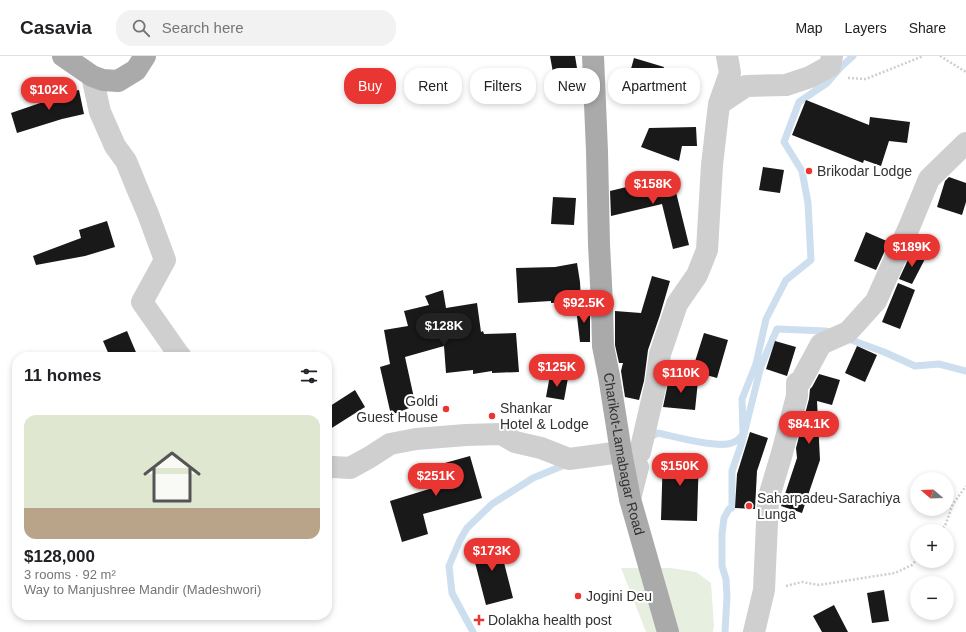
<!DOCTYPE html>
<meta charset="utf-8">
<style>
:root{--surface:#fff;--page:#f2f2f2;--text:#202124;--muted:#757577;--line:#e0e0e0;--accent:#ea3633}
body{margin:0;font-family:Helvetica,sans-serif;background:var(--page);color:var(--text);height:100vh;display:flex;flex-direction:column;font-size:15px;white-space:nowrap}
*{box-sizing:border-box;margin:0}
p{font-size:13px;color:var(--muted)}
.icon{flex:none;width:22px;height:22px;fill:none;stroke:currentColor;stroke-width:2;stroke-linecap:round;stroke-linejoin:round}
.map{position:relative;flex:1;overflow:hidden}
.details{position:absolute;left:12px;top:296px;width:320px;height:268px;display:flex;flex-direction:column;background:var(--surface);border-radius:16px;box-shadow:0 2px 6px #0003}
.details>*{flex:none}
.banner{position:absolute;left:344px;top:12px;width:380px;height:36px;display:flex;gap:8px}
.needle{width:26px;rotate:289deg}
.fabs{position:absolute;left:910px;top:416px;display:grid;gap:8px}
.fabs a{display:grid;place-items:center;width:44px;height:44px;border-radius:50%;background:var(--surface);box-shadow:0 2px 6px #0003;font-size:20px}
.price{position:absolute;translate:-50% -34px;padding:0 9px;border-radius:14px;background:var(--accent);color:#fff;font-size:13px;line-height:26px;filter:drop-shadow(0 1px 2px #0008)}
.price::after{content:'';position:absolute;left:50%;top:24px;width:12px;height:9px;margin-left:-6px;background:inherit;clip-path:polygon(0 0,100% 0,50% 100%)}
.price.on{background:#222;color:#fff}
ul{padding:0;list-style:none}
li{display:grid;align-content:center;gap:8px;height:212px;padding:0 12px}
li span{display:grid;place-items:center;height:124px;border-radius:12px;color:#555}
li>.icon{margin-inline-start:auto}
span .icon{width:72px;height:72px;fill:#fffc;stroke-width:1}
li b{font-size:17px}
h2{display:flex;justify-content:space-between;align-items:center;height:48px;padding:0 12px;font-size:17px}
.chip{padding:0 14px;border-radius:16px;background:var(--surface);box-shadow:0 2px 6px #0003;font-size:14px;line-height:36px}
.chip.on{background:var(--accent);color:#fff}
header{display:flex;align-items:center;gap:24px;box-sizing:border-box;height:56px;padding:0 20px;background:var(--surface);border-bottom:1px solid var(--line)}
header strong{font-size:19px}
nav{display:flex;gap:22px;margin-inline-start:auto;font-size:14px}
.search{width:280px;height:36px;background:var(--page);display:flex;align-items:center;gap:10px;box-sizing:border-box;padding:0 14px;border-radius:16px;color:var(--muted);font-size:15px}
.map>svg:first-child{display:block}
.green{fill:#e7efe1}
.lines{fill:none;stroke-linecap:round;stroke-linejoin:round}
.stream{stroke:#cddfee;stroke-width:7}
.building{fill:#191919}
.path{stroke:#cfcfcf;stroke-width:2.5;stroke-dasharray:2 2;stroke-linecap:butt}
.minor{stroke:#cfcfcf;stroke-width:22}
.major{stroke:#aaa;stroke-width:22}
.poi-dot{fill:#ea3633;stroke:#fff;stroke-width:1.5}
.labels{text-anchor:middle;dominant-baseline:central;stroke-width:4;stroke-linejoin:round;paint-order:stroke}
.poi-label{font-size:14px;fill:#323232;stroke:#fff;text-anchor:start}
.street-label{font-size:14px;fill:#323232;stroke:#fff}
</style>
<header>
<strong>Casavia</strong>
<div class="search"><svg class="icon" aria-label="search" viewBox="0 0 24 24"><circle cx="10" cy="10" r="6"/><path d="M15 15l6 6"/></svg>Search here</div>
<nav><a>Map</a><a>Layers</a><a>Share</a></nav>
</header>
<div class="map">
<svg width="966" height="576" viewBox="0 0 966 576">
<rect width="100%" height="100%" fill="#fff"/>
<!-- green -->
<path class="green" d="M 621,512 L 671,512 L 696,516 L 711,527 L 714,570 L 713,576 L 646,576 Z"/>
<g class="lines">
<!-- stream -->
<path class="stream" d="M 846,282 L 884,296 L 915,310 L 939,308 L 966,315
M 647,383 L 658,377 C 673,380 721,394 734,386 C 737,385 741,381 743,378 L 742,343 L 756,308 L 766,263 L 786,224 L 811,204 L 808,147 L 802,115 L 784,86 L 799,46 L 827,27 L 841,11 L 853,0
M 473,576 L 452,537 L 449,510 L 460,484 L 467,472 L 492,448 L 533,422 L 567,408
M 725,576 L 727,541 L 726,523 L 722,510 L 722,478 L 724,462 L 729,453 L 732,452 L 732,415 L 742,386 L 761,310 L 777,273 L 826,275 L 833,277"/>
</g>
<!-- building -->
<path class="building" d="M 550,0 L 575,0 L 578,18 L 554,22 Z
M 634,2 L 664,11 L 654,46 L 624,38 Z
M 79,34 L 84,58 L 62,63 L 17,77 L 11,57 L 43,46 L 42,42 Z
M 806,44 L 869,69 L 870,61 L 910,66 L 907,87 L 889,85 L 881,110 L 864,104 L 863,107 L 792,79 Z
M 696,71 L 697,90 L 682,90 L 679,105 L 641,91 L 649,72 Z
M 763,111 L 784,114 L 780,137 L 759,134 Z
M 672,120 L 689,189 L 673,193 L 662,148 L 611,160 L 610,135 Z
M 949,121 L 966,127 L 966,146 L 962,159 L 937,151 L 945,125 Z
M 553,141 L 576,142 L 574,169 L 551,168 Z
M 107,165 L 115,191 L 85,200 L 36,209 L 33,200 L 81,182 L 79,174 Z
M 866,176 L 889,186 L 876,214 L 854,205 Z
M 912,195 L 926,201 L 912,228 L 899,223 Z
M 577,207 L 580,226 L 581,245 L 551,247 L 551,245 L 518,247 L 516,212 L 555,211 Z
M 652,220 L 670,225 L 660,259 L 648,294 L 644,325 L 639,344 L 625,341 L 621,315 L 623,307 L 619,307 L 615,289 L 615,255 L 641,257 Z
M 898,227 L 915,234 L 900,273 L 882,266 Z
M 443,234 L 446,252 L 477,247 L 481,276 L 483,275 L 484,278 L 516,277 L 519,316 L 492,317 L 492,315 L 473,318 L 473,314 L 446,317 L 444,290 L 405,301 L 414,342 L 417,349 L 391,359 L 380,311 L 390,308 L 384,274 L 408,270 L 404,255 L 429,249 L 425,240 Z
M 576,252 L 590,253 L 590,286 L 580,286 Z
M 127,275 L 138,301 L 110,301 L 103,285 Z
M 704,277 L 728,284 L 717,322 L 692,315 Z
M 775,285 L 796,291 L 787,320 L 766,313 Z
M 857,290 L 877,299 L 865,326 L 845,317 Z
M 819,318 L 840,324 L 832,349 L 817,345 L 820,404 L 802,457 L 781,450 L 797,402 L 796,392 L 809,343 L 810,333 L 812,331 Z
M 550,319 L 568,322 L 564,344 L 546,341 Z
M 669,322 L 698,325 L 695,354 L 663,351 Z
M 355,334 L 365,351 L 327,375 L 327,352 Z
M 750,376 L 768,382 L 757,415 L 755,453 L 735,452 L 737,418 Z
M 663,397 L 699,398 L 697,465 L 661,464 Z
M 470,400 L 482,442 L 423,458 L 428,478 L 402,486 L 390,445 L 439,430 L 434,410 Z
M 498,483 L 513,542 L 486,549 L 471,491 Z
M 884,534 L 889,565 L 872,567 L 867,537 Z
M 834,549 L 848,576 L 822,576 L 813,560 Z"/>
<g class="lines">
<!-- path -->
<path class="path" d="M 940,0 L 966,16
M 848,22 L 866,23 L 923,0
M 940,475 L 945,470 L 953,448 L 966,430
M 786,530 L 802,526 L 819,529 L 895,517 L 912,509 L 917,503"/>
<!-- minor -->
<path class="minor" d="M 92,20 L 100,56 L 115,90 L 126,105 L 137,132 L 148,158 L 165,204 L 142,246 L 177,296 L 181,301
M 719,48 L 730,17 L 727,0
M 640,396 L 656,327 L 660,298 L 677,248 L 697,219 L 707,194 L 712,109 L 719,48 L 746,30 L 786,29 L 810,21 L 830,10 L 832,0
M 327,410 L 333,411 L 350,412 L 370,401 L 390,388 L 416,383 L 466,379 L 501,378 L 515,386 L 541,392 L 569,403 L 621,396
M 630,443 L 638,411
M 754,576 L 764,534 L 768,444 L 782,397 L 797,340 L 797,327 L 801,325 L 821,288 L 848,276 L 876,245 L 910,169 L 929,123 L 966,87"/>
<!-- major -->
<g class="major">
<path d="M 63,0 L 92,20 L 103,24 L 118,25 L 136,14 L 145,0"/>
<path id="s1" d="M 593,0 L 597,95 L 599,188 L 602,248 L 603,290 L 609,320 L 621,396 L 630,443 L 668,576"/>
</g>
</g>
<!-- markers -->
<g class="poi-dot">
<circle cx="809" cy="115" r="4"/>
<circle cx="446" cy="353" r="4"/>
<circle cx="492" cy="360" r="4"/>
<circle cx="749" cy="450" r="4"/>
<circle cx="578" cy="540" r="4"/>
<path d="M477 558h4v4h4v4h-4v4h-4v-4h-4v-4h4z"/>
</g>
<g class="labels">
<!-- poi labels -->
<g class="poi-label">
<text x="817" y="115">Brikodar Lodge</text>
<text x="438" y="345" text-anchor="end">Goldi<tspan x="438" dy="16">Guest House</tspan></text>
<text x="500" y="352">Shankar<tspan x="500" dy="16">Hotel &amp; Lodge</tspan></text>
<text x="757" y="442">Saharpadeu-Sarachiya<tspan x="757" dy="16">Lunga</tspan></text>
<text x="586" y="540">Jogini Deu</text>
<text x="488" y="564">Dolakha health post</text>
</g>
<!-- street labels -->
<g class="street-label">
<text stroke="none"><textPath href="#s1" startOffset="400">Charikot-Lamabagar Road</textPath></text>
</g>
</g>
</svg>
<div class="fabs">
<a><svg class="needle" viewBox="-14 -14 28 28"><path d="M0-13l5 13h-10z" fill="#e53935"/><path d="M0 13l5-13h-10z" fill="#757577"/></svg></a>
<a>+</a>
<a>−</a>
</div>
<b class="price" style="left:49px;top:55px">$102K</b>
<b class="price" style="left:653px;top:149px">$158K</b>
<b class="price" style="left:912px;top:212px">$189K</b>
<b class="price" style="left:584px;top:268px">$92.5K</b>
<b class="price on" style="left:444px;top:291px">$128K</b>
<b class="price" style="left:557px;top:332px">$125K</b>
<b class="price" style="left:681px;top:338px">$110K</b>
<b class="price" style="left:809px;top:389px">$84.1K</b>
<b class="price" style="left:680px;top:431px">$150K</b>
<b class="price" style="left:436px;top:441px">$251K</b>
<b class="price" style="left:492px;top:516px">$173K</b>
<div class="banner">
<a class="chip on">Buy</a>
<a class="chip">Rent</a>
<a class="chip">Filters</a>
<a class="chip">New</a>
<a class="chip">Apartment</a>
</div>
<section class="details">
<h2>11 homes<svg class="icon" aria-label="filters" viewBox="0 0 24 24"><path d="M4 7h16M4 17h16"/><circle cx="9" cy="7" r="2"/><circle cx="15" cy="17" r="2"/></svg></h2>
<ul>
<li><span style="background:linear-gradient(#dfe7d0 75%,#b9a48a 0)"><svg class="icon" aria-label="home" viewBox="0 0 24 24"><path d="M3 11l9-7 9 7M6 9v11h12V9"/></svg></span><div><b>$128,000</b><p>3 rooms · 92 m²</p><p>Way to Manjushree Mandir (Madeshwori)</p></div></li>
</ul>
</section>
</div>
